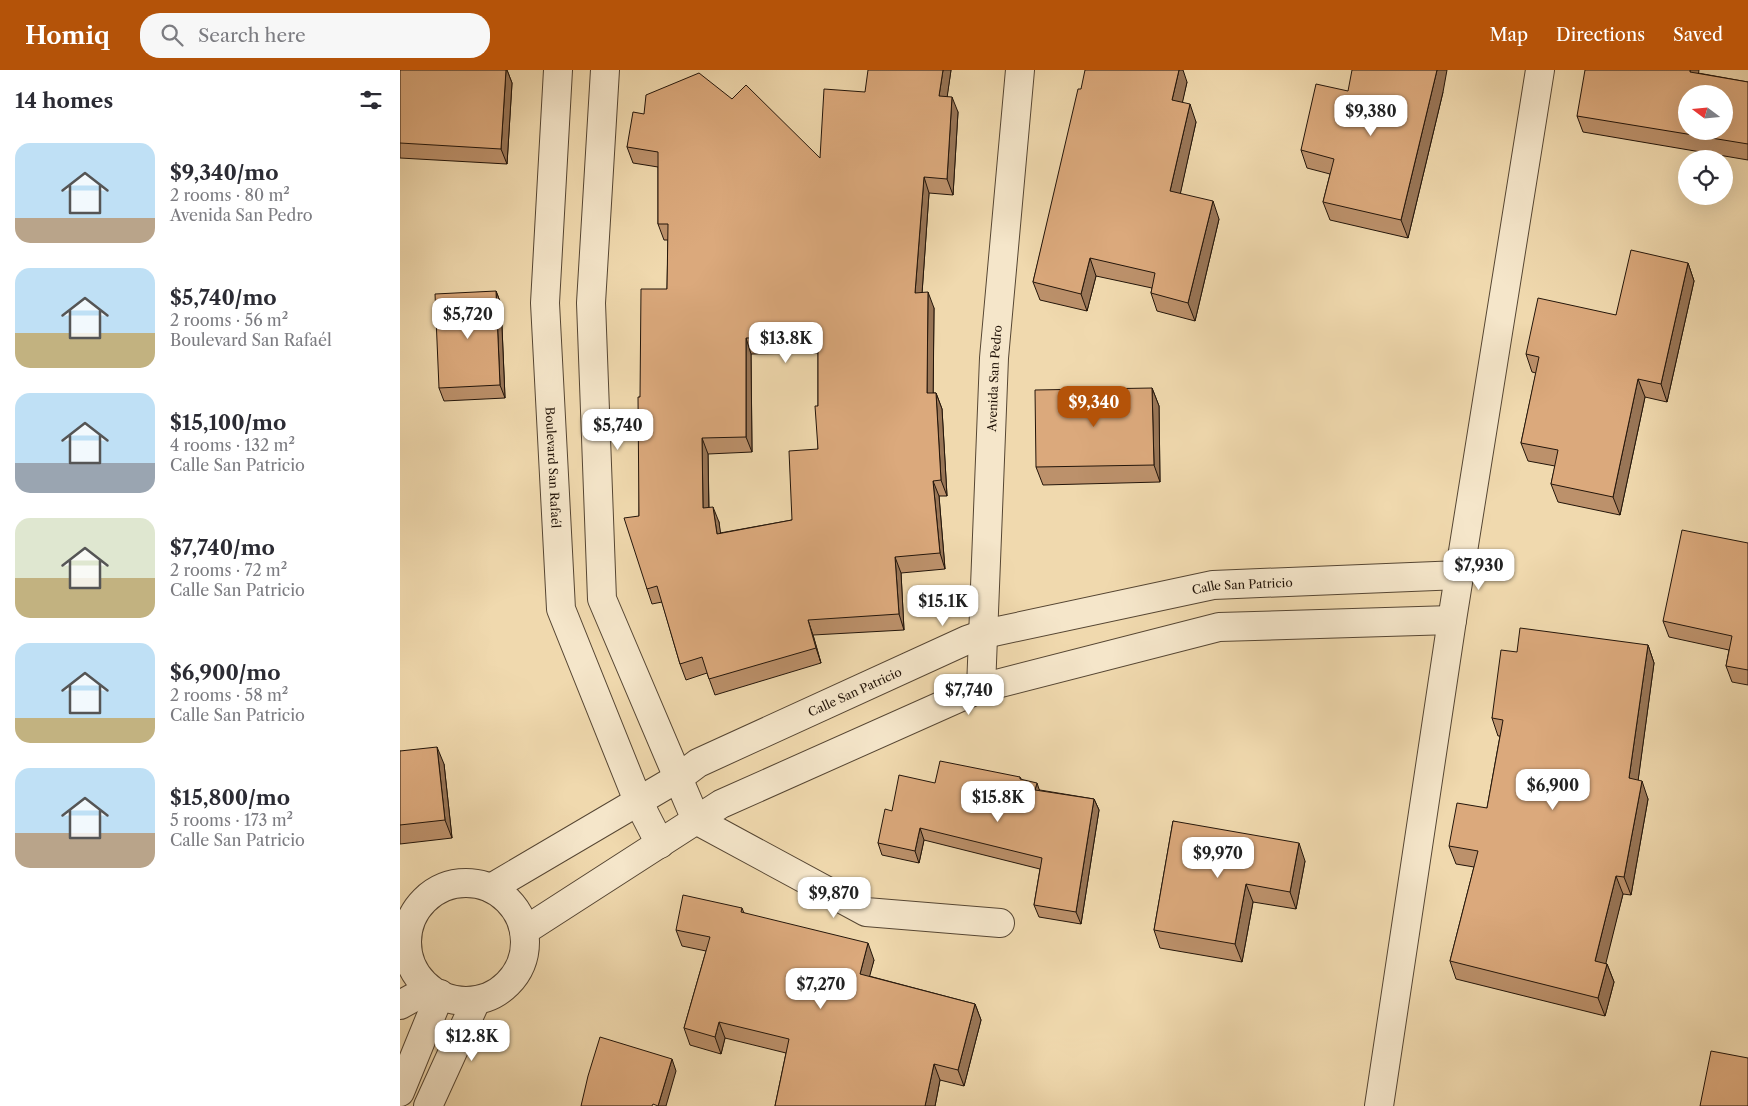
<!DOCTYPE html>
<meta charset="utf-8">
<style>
:root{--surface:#fff;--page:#f7f7f7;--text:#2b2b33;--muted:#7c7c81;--accent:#b45309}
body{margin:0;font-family:"Libre Caslon Text",serif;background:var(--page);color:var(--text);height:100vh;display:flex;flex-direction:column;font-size:19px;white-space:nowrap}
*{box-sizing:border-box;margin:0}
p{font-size:16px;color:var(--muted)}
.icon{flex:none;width:28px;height:28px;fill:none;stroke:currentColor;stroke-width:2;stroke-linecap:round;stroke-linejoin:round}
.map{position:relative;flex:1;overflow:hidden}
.drawer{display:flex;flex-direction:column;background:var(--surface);width:400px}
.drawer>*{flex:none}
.needle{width:32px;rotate:286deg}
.buttons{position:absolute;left:1278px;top:15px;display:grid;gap:10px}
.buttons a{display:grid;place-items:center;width:55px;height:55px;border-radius:50%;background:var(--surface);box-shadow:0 5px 20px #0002;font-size:25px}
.price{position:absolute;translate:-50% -42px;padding:0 11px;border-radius:10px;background:#fff;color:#222;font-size:16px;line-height:32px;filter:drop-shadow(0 1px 2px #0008)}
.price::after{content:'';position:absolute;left:50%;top:30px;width:15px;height:11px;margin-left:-8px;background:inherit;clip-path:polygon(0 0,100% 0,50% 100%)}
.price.active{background:var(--accent);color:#fff}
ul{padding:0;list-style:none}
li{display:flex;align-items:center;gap:15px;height:125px;padding:0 15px}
li span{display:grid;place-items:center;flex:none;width:140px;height:100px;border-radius:15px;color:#555}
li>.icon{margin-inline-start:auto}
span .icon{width:60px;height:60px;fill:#fffc;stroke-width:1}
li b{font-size:21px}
h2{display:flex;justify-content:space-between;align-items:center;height:60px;padding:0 15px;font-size:21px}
header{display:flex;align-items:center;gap:30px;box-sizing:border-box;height:70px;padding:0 25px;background:var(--accent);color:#fff}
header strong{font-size:24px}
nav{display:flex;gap:28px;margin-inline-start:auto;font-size:18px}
.search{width:350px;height:45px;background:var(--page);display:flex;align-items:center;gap:12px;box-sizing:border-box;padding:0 18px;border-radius:20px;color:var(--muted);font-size:19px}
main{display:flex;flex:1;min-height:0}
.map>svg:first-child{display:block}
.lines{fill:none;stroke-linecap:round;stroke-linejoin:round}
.minor-casing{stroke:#564633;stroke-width:30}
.minor{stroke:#f5e6ca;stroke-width:28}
.wall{fill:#bc916b;stroke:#23150a;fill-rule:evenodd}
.shaded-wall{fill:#997657;stroke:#23150a}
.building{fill:#dba97c;stroke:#23150a;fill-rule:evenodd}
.labels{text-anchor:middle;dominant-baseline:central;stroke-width:5;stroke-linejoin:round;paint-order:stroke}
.street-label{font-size:12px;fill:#23150a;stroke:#f5e6ca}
</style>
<header>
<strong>Homiq</strong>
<div class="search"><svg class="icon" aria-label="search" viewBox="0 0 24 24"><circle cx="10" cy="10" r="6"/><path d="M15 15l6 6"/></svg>Search here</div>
<nav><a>Map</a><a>Directions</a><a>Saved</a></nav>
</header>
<main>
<section class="drawer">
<h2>14 homes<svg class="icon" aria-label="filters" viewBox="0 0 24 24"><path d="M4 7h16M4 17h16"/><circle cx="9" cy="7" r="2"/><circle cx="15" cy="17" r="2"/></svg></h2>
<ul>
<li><span style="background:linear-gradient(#bfe0f5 75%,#b9a48a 0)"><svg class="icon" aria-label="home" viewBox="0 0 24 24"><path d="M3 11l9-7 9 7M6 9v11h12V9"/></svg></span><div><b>$9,340/mo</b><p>2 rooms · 80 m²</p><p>Avenida San Pedro</p></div></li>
<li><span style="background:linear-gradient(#bfe0f5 65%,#c2b280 0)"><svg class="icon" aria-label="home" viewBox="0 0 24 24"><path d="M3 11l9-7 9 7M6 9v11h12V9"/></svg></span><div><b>$5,740/mo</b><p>2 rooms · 56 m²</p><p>Boulevard San Rafaél</p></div></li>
<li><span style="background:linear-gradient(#bfe0f5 70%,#9aa5b1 0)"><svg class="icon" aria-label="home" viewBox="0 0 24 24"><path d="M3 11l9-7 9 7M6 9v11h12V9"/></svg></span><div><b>$15,100/mo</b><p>4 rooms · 132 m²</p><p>Calle San Patricio</p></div></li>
<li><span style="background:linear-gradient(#dfe7d0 60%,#c2b280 0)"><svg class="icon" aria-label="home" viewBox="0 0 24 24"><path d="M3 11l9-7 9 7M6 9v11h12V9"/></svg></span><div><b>$7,740/mo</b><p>2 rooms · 72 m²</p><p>Calle San Patricio</p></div></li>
<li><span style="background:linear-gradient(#bfe0f5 75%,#c2b280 0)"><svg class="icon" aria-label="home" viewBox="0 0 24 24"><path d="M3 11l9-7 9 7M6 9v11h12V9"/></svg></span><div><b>$6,900/mo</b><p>2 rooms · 58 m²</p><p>Calle San Patricio</p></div></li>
<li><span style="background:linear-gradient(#bfe0f5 65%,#b9a48a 0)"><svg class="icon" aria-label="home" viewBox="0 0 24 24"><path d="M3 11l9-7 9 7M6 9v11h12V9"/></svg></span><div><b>$15,800/mo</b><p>5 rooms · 173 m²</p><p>Calle San Patricio</p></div></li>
</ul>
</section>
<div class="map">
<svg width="1348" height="1036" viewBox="0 0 1348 1036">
<rect width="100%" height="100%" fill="#f0d9ae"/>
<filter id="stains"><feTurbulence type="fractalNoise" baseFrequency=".004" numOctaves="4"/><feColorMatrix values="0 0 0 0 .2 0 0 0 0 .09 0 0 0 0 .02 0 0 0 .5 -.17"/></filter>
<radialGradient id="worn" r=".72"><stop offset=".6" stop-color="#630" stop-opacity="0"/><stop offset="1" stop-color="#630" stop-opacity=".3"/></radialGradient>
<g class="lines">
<defs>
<g id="minor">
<path id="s1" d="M 158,0 L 145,233 L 161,539 L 238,731 L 260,774"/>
<path d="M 205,0 L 191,233 L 202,529 L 296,750 L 466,842 L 600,853"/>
<path id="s2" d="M 581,618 L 594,288 L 620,0"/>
<circle cx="66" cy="872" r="59"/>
<path id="s3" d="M 91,818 L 278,708 L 298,693 L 567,570 L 584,564 L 813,515 L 1060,505"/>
<path d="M 124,861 L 321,734 L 581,618 L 819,557 L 1052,550"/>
<path d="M 0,935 L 29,919"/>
<path d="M 0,1022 L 40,924"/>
<path d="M 28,1036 L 76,931"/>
<path d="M 979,1036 L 1052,550 L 1140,0"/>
</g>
</defs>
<!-- minor casing -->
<use href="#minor" class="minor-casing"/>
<!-- minor -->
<use href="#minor" class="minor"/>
</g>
<!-- wall -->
<path class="wall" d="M 0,0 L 107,0 L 112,13 L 107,94 L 0,88 Z
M 551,0 L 547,26 L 558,42 L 553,125 L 529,123 L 522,223 L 534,238 L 533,323 L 536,323 L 542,339 L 547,426 L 539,426 L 545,499 L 501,503 L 504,560 L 413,565 L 421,593 L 315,625 L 307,603 L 286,610 L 280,594 L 262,532 L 252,534 L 247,519 L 239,446 L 240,327 L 267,219 L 268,170 L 264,170 L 258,154 L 258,97 L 233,93 L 227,77 L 244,44 L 332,29 L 420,88 L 465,22 ZM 418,283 L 418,379 L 392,450 L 320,463 L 319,452 L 309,437 L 308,384 L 352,382 L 351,284 Z
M 1298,3 L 1348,12 L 1348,90 L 1183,62 L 1177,46 Z
M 787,12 L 782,32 L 796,52 L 780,124 L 819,149 L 795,251 L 757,241 L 751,223 L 752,218 L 696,206 L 687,241 L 640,230 L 633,212 L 681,19 Z
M 948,21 L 1043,22 L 1008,168 L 930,150 L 923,132 L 930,104 L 907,98 L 901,80 Z
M 1288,193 L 1294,211 L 1267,332 L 1245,327 L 1220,445 L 1158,432 L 1151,414 L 1155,396 L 1128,391 L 1121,373 L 1136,303 L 1132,302 L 1126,284 L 1216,245 Z
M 96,221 L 101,234 L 105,328 L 44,331 L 39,318 Z
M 752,318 L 759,336 L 760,412 L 643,415 L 636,397 Z
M 1348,473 L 1348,615 L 1332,612 L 1326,596 L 1329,580 L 1269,567 L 1263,551 Z
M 1248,575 L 1254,593 L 1238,710 L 1248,729 L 1231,825 L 1223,824 L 1205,893 L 1207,894 L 1214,912 L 1205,946 L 1056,909 L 1050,891 L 1074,797 L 1056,794 L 1049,776 L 1087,738 L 1100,666 L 1098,666 L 1092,648 L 1117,582 Z
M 0,681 L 44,694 L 52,768 L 0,774 Z
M 620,707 L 621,709 L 640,720 L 694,729 L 699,740 L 681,854 L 639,847 L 634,835 L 640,799 L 524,770 L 519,793 L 482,785 L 478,773 L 492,741 Z
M 773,751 L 905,791 L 896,839 L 853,832 L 842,892 L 760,878 L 754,860 Z
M 342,838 L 344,843 L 474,890 L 469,906 L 575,934 L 581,950 L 564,1016 L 540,1010 L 535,1036 L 375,1036 L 386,983 L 325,968 L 321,984 L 290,975 L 284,958 L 306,881 L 282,876 L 276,860 Z"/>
<!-- shaded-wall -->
<path class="shaded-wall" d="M 106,0 L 107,0 L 112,13 L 107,94 L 101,79 Z
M 543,0 L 551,0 L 545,42 L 539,26 Z
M 779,0 L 783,0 L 787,12 L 779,48 L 772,30 Z
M 1037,0 L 1047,0 L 1043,22 L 1008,168 L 1001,150 Z
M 1290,0 L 1299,0 L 1296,18 L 1290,2 Z
M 552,27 L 558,42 L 553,125 L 547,109 Z
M 790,34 L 796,52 L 777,139 L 770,121 Z
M 524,107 L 529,123 L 521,238 L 515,223 Z
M 813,131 L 819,149 L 795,251 L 788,233 Z
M 690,188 L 696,206 L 687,241 L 681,224 Z
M 1288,193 L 1294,211 L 1267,332 L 1261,314 Z
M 96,221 L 101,234 L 105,328 L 100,315 Z
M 528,222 L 534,238 L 533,339 L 527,323 Z
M 346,268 L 351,284 L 352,382 L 346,367 Z
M 1238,309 L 1245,327 L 1220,445 L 1213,427 Z
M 752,318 L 759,336 L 760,412 L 754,395 Z
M 536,323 L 542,339 L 547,426 L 541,410 Z
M 302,368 L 308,384 L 309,454 L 303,438 Z
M 533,411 L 539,426 L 545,499 L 540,483 Z
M 313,437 L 319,452 L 323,480 L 317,464 Z
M 495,487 L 501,503 L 504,560 L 499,544 Z
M 408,550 L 413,565 L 421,593 L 416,578 Z
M 1248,575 L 1254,593 L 1236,726 L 1229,708 Z
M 37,677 L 44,694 L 52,768 L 45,750 Z
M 1242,711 L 1248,729 L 1231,825 L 1224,807 Z
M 637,713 L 641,725 L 635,720 Z
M 694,729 L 699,740 L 681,854 L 676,842 Z
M 520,758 L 524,770 L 519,793 L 515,781 Z
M 899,773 L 905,791 L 896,839 L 890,822 Z
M 1216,806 L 1223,824 L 1202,909 L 1195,891 Z
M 846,814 L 853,832 L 842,892 L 835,874 Z
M 468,873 L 474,890 L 466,920 L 460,904 Z
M 1207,894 L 1214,912 L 1205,946 L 1198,928 Z
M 575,934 L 581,950 L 564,1016 L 558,1000 Z
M 319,952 L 325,968 L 321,984 L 315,967 Z
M 272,989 L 276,1001 L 266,1036 L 258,1036 Z
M 534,994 L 540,1010 L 535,1036 L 525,1036 Z"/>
<!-- building -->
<path class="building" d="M 0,0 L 106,0 L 101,79 L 0,73 Z
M 468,0 L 543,0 L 539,26 L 552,27 L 547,109 L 524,107 L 515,223 L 528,222 L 527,323 L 536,323 L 541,410 L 533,411 L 540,483 L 495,487 L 499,544 L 408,550 L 416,578 L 309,609 L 302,587 L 280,594 L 257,516 L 247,519 L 224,448 L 239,446 L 238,327 L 240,327 L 241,219 L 267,219 L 268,154 L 258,154 L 258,82 L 227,77 L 233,42 L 244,44 L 246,25 L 299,3 L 332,29 L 346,15 L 420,88 L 424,19 L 465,22 ZM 418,267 L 418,336 L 415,336 L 418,379 L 389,381 L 392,450 L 317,464 L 313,437 L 303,438 L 302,368 L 346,367 L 346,268 Z
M 685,0 L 779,0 L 772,30 L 790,34 L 770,121 L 813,131 L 788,233 L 751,223 L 755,203 L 690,188 L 681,224 L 633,212 L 678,19 L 681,19 Z
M 952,0 L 1037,0 L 1001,150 L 923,132 L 934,89 L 901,80 L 916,14 L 948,21 Z
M 1185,0 L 1290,0 L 1290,2 L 1348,12 L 1348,74 L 1177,46 ZM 1286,24 L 1324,24 L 1324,61 L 1286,61 Z
M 1231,180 L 1288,193 L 1261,314 L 1238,309 L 1213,427 L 1151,414 L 1158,380 L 1121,373 L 1139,287 L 1126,284 L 1138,228 L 1216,245 Z
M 96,221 L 100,315 L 39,318 L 35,224 Z
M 752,318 L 754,395 L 636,397 L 635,320 Z
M 1282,460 L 1348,473 L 1348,600 L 1326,596 L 1332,566 L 1263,551 Z
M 1120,558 L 1248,575 L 1229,708 L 1242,711 L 1224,807 L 1216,806 L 1195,891 L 1207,894 L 1198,928 L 1050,891 L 1078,781 L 1049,776 L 1057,733 L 1087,738 L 1103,650 L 1092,648 L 1101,580 L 1117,582 Z
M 37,677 L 45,750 L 0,755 L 0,681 Z
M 540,691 L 620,707 L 620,709 L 637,713 L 635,720 L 694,729 L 676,842 L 634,835 L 642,788 L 520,758 L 515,781 L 478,773 L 485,739 L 492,741 L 499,705 L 535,713 Z
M 773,751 L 899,773 L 890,822 L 846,814 L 835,874 L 754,860 Z
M 283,825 L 342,838 L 341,842 L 468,873 L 460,904 L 575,934 L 558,1000 L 534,994 L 525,1036 L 375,1036 L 389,969 L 319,952 L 315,967 L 284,958 L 310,867 L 276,860 Z
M 200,967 L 272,989 L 258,1036 L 253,1034 L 252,1036 L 181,1036 L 188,1006 Z
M 1311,981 L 1348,988 L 1348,1036 L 1300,1036 Z"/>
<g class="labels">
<!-- street labels -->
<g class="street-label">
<text stroke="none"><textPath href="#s2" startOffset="310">Avenida San Pedro</textPath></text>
<text stroke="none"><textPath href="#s1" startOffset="398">Boulevard San Rafaél</textPath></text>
<text stroke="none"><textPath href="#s3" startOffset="819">Calle San Patricio</textPath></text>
<text stroke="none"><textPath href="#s3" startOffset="414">Calle San Patricio</textPath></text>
</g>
</g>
<rect width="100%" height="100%" filter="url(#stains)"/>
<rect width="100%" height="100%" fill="url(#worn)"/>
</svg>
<div class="buttons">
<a><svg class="needle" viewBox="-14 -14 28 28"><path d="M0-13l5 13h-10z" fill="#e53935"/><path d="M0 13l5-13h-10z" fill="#7c7c81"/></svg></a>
<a><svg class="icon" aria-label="locate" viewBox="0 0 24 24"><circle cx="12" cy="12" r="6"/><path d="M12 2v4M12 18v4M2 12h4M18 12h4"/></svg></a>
</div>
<b class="price" style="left:971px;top:67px">$9,380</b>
<b class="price" style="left:68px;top:270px">$5,720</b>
<b class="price" style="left:386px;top:294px">$13.8K</b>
<b class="price active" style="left:694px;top:358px">$9,340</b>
<b class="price" style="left:218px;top:381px">$5,740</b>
<b class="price" style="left:1079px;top:521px">$7,930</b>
<b class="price" style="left:543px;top:557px">$15.1K</b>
<b class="price" style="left:569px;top:646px">$7,740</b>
<b class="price" style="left:1153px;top:741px">$6,900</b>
<b class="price" style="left:598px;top:753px">$15.8K</b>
<b class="price" style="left:818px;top:809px">$9,970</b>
<b class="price" style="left:434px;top:849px">$9,870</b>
<b class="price" style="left:421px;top:940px">$7,270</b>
<b class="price" style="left:72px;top:992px">$12.8K</b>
</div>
</main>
